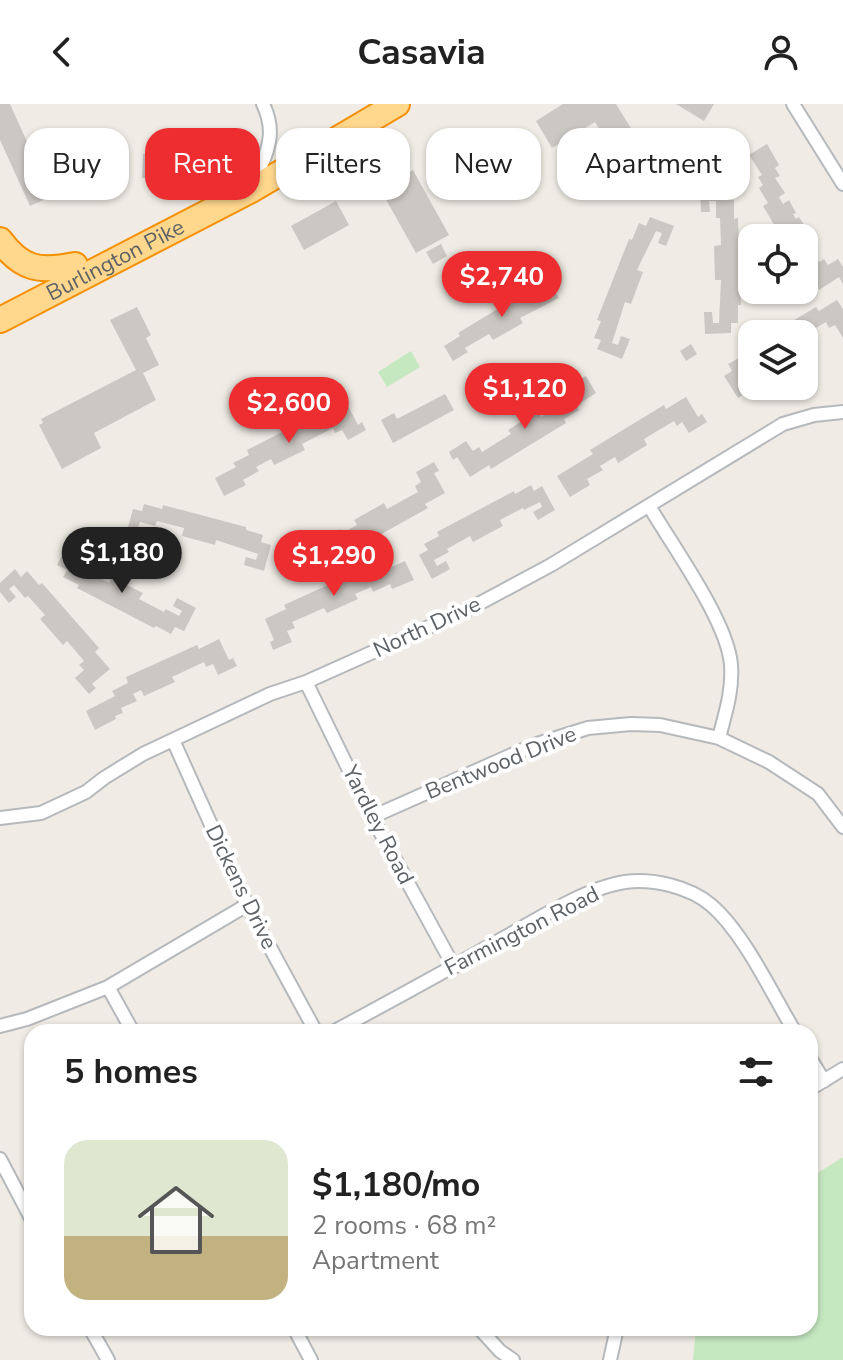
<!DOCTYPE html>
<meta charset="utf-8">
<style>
:root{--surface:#fff;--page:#f6f6f6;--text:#222;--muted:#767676;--line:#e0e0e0;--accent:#ee2d31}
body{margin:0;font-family:"Nunito Sans",sans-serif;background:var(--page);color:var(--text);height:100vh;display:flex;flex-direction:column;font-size:30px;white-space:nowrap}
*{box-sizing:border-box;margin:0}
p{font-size:26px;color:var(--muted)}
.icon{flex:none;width:44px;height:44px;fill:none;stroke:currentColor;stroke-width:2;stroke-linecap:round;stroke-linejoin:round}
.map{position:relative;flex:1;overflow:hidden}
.drawer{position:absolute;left:24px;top:920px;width:794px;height:312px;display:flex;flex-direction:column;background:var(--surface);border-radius:24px;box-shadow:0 2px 6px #0004}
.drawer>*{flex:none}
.guide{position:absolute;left:24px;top:24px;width:796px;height:72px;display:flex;gap:16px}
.buttons{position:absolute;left:738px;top:120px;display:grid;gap:16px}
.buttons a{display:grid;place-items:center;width:80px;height:80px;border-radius:16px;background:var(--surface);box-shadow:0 2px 6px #0004;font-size:40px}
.price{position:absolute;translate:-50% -68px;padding:0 18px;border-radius:28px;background:var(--accent);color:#fff;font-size:26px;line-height:52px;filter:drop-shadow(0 2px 4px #0008)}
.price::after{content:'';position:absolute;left:50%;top:48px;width:24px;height:18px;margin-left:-12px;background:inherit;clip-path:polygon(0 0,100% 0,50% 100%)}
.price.selected{background:#222;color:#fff}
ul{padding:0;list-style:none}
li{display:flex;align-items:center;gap:24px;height:200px;padding:0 40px}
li+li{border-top:2px solid var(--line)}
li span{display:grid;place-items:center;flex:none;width:224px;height:160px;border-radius:24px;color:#555}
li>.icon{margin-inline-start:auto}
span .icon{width:96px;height:96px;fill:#fffc;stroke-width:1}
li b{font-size:34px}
h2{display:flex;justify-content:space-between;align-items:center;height:96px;padding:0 40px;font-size:34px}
.chip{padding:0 28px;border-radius:24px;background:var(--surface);box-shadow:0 2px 6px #0004;font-size:28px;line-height:72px}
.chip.selected{background:var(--accent);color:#fff}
header{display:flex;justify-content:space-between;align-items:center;height:104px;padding:0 40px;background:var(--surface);font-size:36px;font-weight:700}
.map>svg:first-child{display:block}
.green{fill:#c5e8c1}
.building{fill:#cbc7c2}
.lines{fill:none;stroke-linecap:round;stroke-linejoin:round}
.street-casing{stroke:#b6b9bc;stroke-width:16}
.highway-casing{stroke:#f59000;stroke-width:28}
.street{stroke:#fff;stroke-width:12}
.highway{stroke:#ffd78d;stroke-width:24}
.labels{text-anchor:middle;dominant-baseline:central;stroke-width:8;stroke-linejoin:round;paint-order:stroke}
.street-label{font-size:22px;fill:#5d6266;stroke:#fff}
</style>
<header><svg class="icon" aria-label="back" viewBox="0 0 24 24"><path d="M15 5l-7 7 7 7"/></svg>Casavia<svg class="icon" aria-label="person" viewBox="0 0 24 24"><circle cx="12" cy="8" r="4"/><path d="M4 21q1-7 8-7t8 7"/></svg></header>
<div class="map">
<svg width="843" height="1256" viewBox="0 0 843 1256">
<rect width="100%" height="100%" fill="#f0ece5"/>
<!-- green -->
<path class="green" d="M 411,247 L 420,263 L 387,283 L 378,268 Z
M 843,1053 L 843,1256 L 693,1256 L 696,1224 L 810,1224 L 810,1074 Z"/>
<!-- building -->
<path class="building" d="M 0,0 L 10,0 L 38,62 L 33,65 L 42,85 L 50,81 L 54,91 L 30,102 L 0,36 Z
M 563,0 L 616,0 L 634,29 L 611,43 L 595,18 L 552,44 L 536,17 Z
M 676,0 L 714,0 L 704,17 Z
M 482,26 L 504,64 L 466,85 L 444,47 Z
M 767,40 L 779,61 L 775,64 L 780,72 L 775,74 L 785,89 L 779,93 L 783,100 L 789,96 L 796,109 L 793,110 L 796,115 L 799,113 L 807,125 L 801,129 L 819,158 L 824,155 L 828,161 L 838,155 L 843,163 L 843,180 L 839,173 L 819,186 L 808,167 L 804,169 L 804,134 L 782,134 L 763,102 L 768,99 L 759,84 L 763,81 L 758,73 L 762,71 L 749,51 Z
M 143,50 L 157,50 L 156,75 L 142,74 Z
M 413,66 L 449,131 L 416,149 L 380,85 Z
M 726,86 L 727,96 L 734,96 L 734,115 L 738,114 L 741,201 L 738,201 L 738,219 L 731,219 L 731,229 L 705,230 L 704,208 L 712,208 L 713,219 L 719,219 L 721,176 L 715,176 L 714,142 L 721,141 L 720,114 L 716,114 L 716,97 L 709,97 L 710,108 L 701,108 L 700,87 Z
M 336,97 L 349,121 L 304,146 L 291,122 Z
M 650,113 L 674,122 L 666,142 L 658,139 L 662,129 L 656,127 L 637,166 L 643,168 L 631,200 L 625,198 L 612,239 L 618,241 L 621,232 L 630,235 L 622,255 L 597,245 L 601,236 L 594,234 L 601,217 L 597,216 L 629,135 L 632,136 L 639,119 L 646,122 Z
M 441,140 L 447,152 L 433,160 L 426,148 Z
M 549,178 L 559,194 L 520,214 L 523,219 L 493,236 L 489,230 L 465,244 L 468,248 L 453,257 L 444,242 L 460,232 L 458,229 L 532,184 L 534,187 Z
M 837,196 L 843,205 L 843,234 L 835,221 L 829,224 L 826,218 L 804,231 L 771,230 L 816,203 L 819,207 Z
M 137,203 L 151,231 L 146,234 L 159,261 L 143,269 L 156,296 L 94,329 L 101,344 L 62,365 L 39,321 L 43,319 L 41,315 L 136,266 L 110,216 Z
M 691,240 L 697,250 L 686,257 L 680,247 Z
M 752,242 L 752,268 L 739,276 L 742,281 L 751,276 L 752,282 L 758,282 L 738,294 L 724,272 L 732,267 L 728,260 L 744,251 L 742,248 Z
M 586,272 L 596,289 L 576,302 L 579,306 L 564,315 L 566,319 L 491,365 L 489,361 L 470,373 L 457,353 L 453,356 L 449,348 L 466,337 L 473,347 L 479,343 L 482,348 L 511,330 L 508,326 L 538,307 L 541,313 L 556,304 L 553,299 L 568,290 L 565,284 Z
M 445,290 L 454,306 L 393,339 L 381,316 L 394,309 L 397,315 Z
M 686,293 L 698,313 L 702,310 L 707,318 L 689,329 L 682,318 L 677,322 L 674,317 L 644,335 L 647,341 L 618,359 L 615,353 L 600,362 L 603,366 L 587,375 L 590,381 L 570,393 L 557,372 L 593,350 L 590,346 L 664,301 L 666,305 Z
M 347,300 L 358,321 L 362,318 L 366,326 L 348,336 L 342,326 L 335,329 L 333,324 L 302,340 L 305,346 L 274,361 L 271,355 L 256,363 L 259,367 L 243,376 L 246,381 L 224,392 L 215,374 L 236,363 L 233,359 L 249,351 L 247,346 L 325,306 L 327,310 Z
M 434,358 L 439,367 L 434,369 L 445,389 L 425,400 L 428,404 L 351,447 L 348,443 L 333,451 L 330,446 L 310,458 L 300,440 L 321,428 L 324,434 L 341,425 L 343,429 L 357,421 L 354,416 L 384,399 L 387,405 L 418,388 L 415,382 L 421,378 L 416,368 Z
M 531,381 L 534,387 L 542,382 L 555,406 L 538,416 L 533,408 L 542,403 L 540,398 L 524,406 L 523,404 L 500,416 L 503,422 L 473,438 L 470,432 L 447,445 L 449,448 L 434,456 L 437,462 L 446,457 L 450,465 L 432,475 L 419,451 L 428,446 L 424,440 L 439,432 L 437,428 L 514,387 L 515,390 Z
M 144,400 L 162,405 L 163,401 L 246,423 L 246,426 L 263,431 L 261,438 L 271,441 L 264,467 L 244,461 L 246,453 L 256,456 L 258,450 L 216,436 L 215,441 L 182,432 L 184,424 L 157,417 L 155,422 L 140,418 L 138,424 L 149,427 L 147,436 L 126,430 L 133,405 L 142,407 Z
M 69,438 L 88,447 L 84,456 L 75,451 L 73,456 L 88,464 L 86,467 L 109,479 L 112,474 L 143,489 L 139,495 L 164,508 L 166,505 L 179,512 L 182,507 L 173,502 L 177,494 L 196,504 L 184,527 L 175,523 L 171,530 L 156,522 L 154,524 L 77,484 L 79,481 L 63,473 L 67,466 L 57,461 Z
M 405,457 L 414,476 L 392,485 L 390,480 L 373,488 L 371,483 L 355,490 L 358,495 L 327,509 L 324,504 L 292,518 L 295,524 L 287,527 L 292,538 L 273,546 L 270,538 L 274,536 L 265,515 L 286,505 L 284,501 L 363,465 L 365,469 L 381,462 L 383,467 Z
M 15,465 L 21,473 L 27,467 L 39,481 L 42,479 L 99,544 L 95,548 L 110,565 L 92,580 L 96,584 L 89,590 L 75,574 L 84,566 L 79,561 L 84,557 L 67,537 L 63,541 L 40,515 L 45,511 L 28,492 L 25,494 L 14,481 L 9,485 L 16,493 L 9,499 L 0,488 L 0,479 Z
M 219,535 L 229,556 L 233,554 L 237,562 L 218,571 L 213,560 L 206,563 L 204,558 L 172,573 L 175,578 L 144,592 L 141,586 L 133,590 L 137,597 L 121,604 L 123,609 L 115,612 L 116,615 L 95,626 L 86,607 L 115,592 L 112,587 L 128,579 L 126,573 L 197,541 L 199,545 Z"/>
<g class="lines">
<defs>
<path id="street" d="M 793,0 L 843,80
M 260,64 C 271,41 274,23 263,0
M 649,402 C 672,441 728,518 731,561 C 733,587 725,610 719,634
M 306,578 L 372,713 L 454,863
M 173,636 L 247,801 L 316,928
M 372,713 L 534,641 L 588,624 L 631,620 L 660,621 L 719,634 L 769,658 L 818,690 L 843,723
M 0,714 L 41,709 L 86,688 L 104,674 L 143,650 L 270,590 L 306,578 L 469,505 L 551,461 L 783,320 L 814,311 L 843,308
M 108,883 L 133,928
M 0,922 L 27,915 L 108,883 L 247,801
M 333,928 C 387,899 440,870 493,840 C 530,820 584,784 625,778 C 653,774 690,783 711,801 C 744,829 772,890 795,928
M 810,954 L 824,977
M 810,985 L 843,965
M 0,1055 L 32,1116
M 90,1224 L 108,1256
M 294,1224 L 311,1256
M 479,1224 L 500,1247 L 513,1256
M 610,1256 L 617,1224"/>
<g id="highway">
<path d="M 0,136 C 22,166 40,168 75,161"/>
<path id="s1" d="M 0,216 L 253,85 L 397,0"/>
</g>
</defs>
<!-- street casing -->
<use href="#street" class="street-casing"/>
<!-- highway casing -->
<use href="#highway" class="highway-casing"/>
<!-- street -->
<use href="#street" class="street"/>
<!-- highway -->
<use href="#highway" class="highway"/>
</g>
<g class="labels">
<!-- street labels -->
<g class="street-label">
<text stroke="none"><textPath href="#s1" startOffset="130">Burlington Pike</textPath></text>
<text transform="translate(427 523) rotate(-25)">North Drive</text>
<text transform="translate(501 659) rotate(-22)">Bentwood Drive</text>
<text transform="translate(378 721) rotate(63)">Yardley Road</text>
<text transform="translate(241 783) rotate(64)">Dickens Drive</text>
<text transform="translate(522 827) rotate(-27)">Farmington Road</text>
</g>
</g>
</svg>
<div class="buttons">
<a><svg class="icon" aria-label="locate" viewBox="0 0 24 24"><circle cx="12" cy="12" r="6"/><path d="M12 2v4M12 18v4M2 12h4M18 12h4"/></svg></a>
<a><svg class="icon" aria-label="layers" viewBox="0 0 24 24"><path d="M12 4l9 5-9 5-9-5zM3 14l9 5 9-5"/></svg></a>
</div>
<b class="price" style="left:502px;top:215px">$2,740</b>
<b class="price" style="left:525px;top:327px">$1,120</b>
<b class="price" style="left:289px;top:341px">$2,600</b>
<b class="price selected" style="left:122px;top:491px">$1,180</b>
<b class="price" style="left:334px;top:494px">$1,290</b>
<div class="guide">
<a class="chip">Buy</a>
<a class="chip selected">Rent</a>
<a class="chip">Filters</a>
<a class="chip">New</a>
<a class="chip">Apartment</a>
</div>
<section class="drawer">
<h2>5 homes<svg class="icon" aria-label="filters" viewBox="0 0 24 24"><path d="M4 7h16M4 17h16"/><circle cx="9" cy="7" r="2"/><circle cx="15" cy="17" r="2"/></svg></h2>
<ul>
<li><span style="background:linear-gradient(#dfe7d0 60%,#c2b280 0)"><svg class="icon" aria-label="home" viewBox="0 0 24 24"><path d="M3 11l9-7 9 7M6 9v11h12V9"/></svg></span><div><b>$1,180/mo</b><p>2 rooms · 68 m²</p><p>Apartment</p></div></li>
</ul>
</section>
</div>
